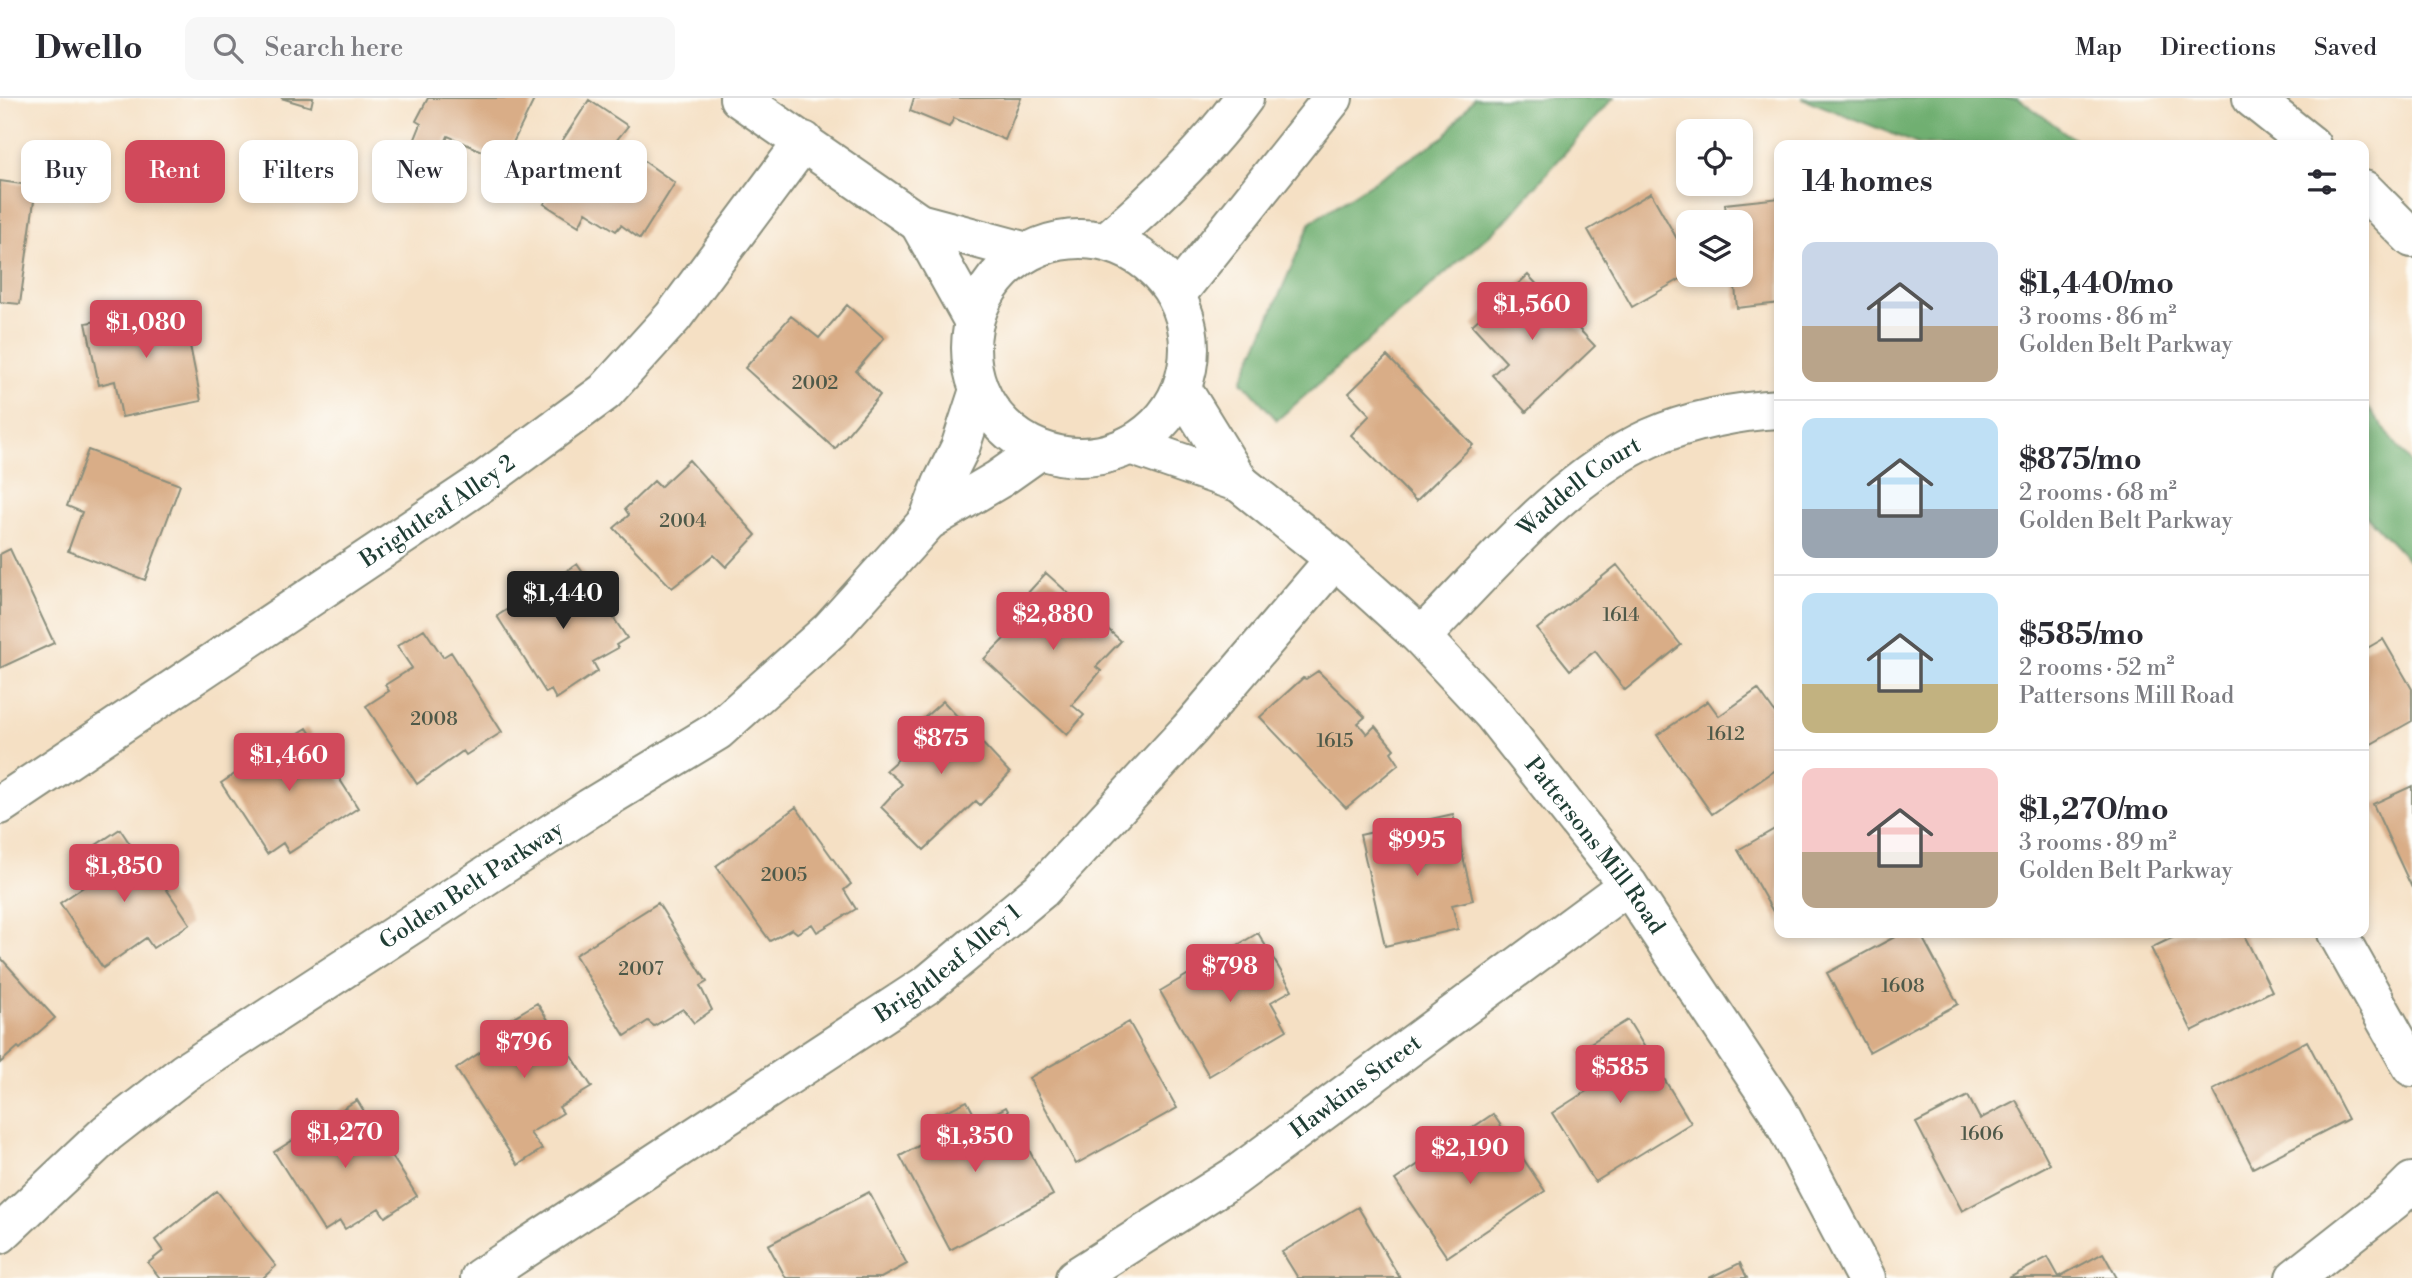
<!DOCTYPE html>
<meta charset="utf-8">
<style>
:root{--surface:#fff;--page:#f7f7f7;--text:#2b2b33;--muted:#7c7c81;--line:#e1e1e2;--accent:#d1495b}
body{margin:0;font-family:"Libre Bodoni",serif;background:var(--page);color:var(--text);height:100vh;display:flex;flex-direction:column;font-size:26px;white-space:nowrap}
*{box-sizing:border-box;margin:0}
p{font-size:23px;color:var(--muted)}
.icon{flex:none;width:38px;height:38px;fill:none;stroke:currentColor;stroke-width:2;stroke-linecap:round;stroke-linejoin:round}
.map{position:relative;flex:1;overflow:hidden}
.panel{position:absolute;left:1774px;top:42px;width:595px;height:798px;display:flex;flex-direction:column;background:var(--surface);border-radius:14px;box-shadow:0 4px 10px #0003}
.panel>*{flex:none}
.top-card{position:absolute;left:21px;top:42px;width:665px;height:63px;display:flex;gap:14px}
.controls{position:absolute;left:1676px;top:21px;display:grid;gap:14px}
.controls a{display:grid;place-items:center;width:77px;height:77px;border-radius:14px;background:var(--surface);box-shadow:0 4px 10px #0003;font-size:35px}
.price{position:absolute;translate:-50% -60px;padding:0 16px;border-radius:7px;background:var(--accent);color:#fff;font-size:23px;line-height:46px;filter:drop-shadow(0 2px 4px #0008)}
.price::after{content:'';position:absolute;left:50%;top:42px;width:21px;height:16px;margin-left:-10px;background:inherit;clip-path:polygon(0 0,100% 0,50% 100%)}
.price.selected{background:#222;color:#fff}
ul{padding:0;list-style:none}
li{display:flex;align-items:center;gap:21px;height:175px;padding:0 28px}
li+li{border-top:2px solid var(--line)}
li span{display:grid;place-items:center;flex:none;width:196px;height:140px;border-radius:14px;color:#555}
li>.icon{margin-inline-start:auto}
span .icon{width:84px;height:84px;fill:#fffc;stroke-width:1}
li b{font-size:30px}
h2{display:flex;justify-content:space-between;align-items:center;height:84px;padding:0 28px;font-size:30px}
.chip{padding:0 24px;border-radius:14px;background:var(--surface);box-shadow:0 4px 10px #0003;font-size:24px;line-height:63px}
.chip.selected{background:var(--accent);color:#fff}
header{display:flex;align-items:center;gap:42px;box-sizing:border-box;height:98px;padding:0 35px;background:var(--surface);border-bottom:2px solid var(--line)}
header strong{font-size:33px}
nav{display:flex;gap:38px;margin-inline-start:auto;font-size:24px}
.search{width:490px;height:63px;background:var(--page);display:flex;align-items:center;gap:18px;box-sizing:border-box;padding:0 24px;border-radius:14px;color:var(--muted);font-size:26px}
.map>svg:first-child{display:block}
.forest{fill:#6faf71;stroke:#477652;stroke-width:2}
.building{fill:#d9ad87}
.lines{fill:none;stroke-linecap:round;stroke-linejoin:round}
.minor-casing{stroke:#8a8e7c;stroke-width:42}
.major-casing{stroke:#8a8e7c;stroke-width:42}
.minor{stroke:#fff;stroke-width:38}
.major{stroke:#fff;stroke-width:38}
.labels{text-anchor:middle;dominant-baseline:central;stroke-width:7;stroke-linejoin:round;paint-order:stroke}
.number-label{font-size:19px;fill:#4e5949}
.street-label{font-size:23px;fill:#1f3d34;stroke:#fdfcf7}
</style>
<header>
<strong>Dwello</strong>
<div class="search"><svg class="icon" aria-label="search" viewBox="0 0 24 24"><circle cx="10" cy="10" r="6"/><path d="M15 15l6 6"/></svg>Search here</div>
<nav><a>Map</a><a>Directions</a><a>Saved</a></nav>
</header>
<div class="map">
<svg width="2412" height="1180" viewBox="0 0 2412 1180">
<rect width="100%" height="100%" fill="#fdfcf7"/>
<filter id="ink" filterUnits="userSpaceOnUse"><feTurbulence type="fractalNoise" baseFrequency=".0143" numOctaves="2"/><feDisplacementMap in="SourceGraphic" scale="14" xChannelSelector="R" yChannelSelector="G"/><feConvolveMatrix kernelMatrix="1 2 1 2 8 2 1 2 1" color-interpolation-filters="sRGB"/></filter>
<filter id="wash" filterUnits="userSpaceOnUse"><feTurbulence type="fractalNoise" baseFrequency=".00686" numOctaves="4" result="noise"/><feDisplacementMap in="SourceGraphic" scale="28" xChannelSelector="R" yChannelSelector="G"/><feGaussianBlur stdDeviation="1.57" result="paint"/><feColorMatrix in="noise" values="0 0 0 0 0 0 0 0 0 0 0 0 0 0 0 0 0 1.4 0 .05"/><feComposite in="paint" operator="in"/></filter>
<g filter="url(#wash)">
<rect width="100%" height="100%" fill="#f5e0c4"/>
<!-- forest -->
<path class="forest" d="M 1474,0 L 1615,0 L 1612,1 L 1505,123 L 1277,322 L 1242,283 L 1311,124 L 1445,38 Z
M 1802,0 L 2018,0 L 2082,47 L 1920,47 Z
M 2364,304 L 2412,367 L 2412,466 L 2364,415 Z"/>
<g id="blocks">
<!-- building -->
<path class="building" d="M 281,0 L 313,0 L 311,9 Z
M 428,0 L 530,0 L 534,2 L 504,63 L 448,38 L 440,56 L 413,46 L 421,26 L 416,23 Z
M 914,0 L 1021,0 L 1005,42 L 954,20 L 949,29 L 910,13 Z
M 589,2 L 628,28 L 616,43 L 675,85 L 640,141 L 621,127 L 616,133 L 586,114 L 579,128 L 544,106 L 557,88 L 540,77 Z
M 0,83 L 36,88 L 20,206 L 0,204 Z
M 1651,95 L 1689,162 L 1689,176 L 1632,209 L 1588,132 Z
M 1780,100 L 1780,205 L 1737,210 L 1734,177 L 1741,177 L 1741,124 L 1727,124 L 1725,106 Z
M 1528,177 L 1595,248 L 1526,314 L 1492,277 L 1506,264 L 1472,227 Z
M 182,207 L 201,303 L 122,319 L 115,283 L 99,287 L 86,225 Z
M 847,207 L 884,240 L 856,273 L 880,297 L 835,351 L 745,270 L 791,218 L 819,240 Z
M 1387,258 L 1473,347 L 1416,403 L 1351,337 L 1370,317 L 1349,295 Z
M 88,352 L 180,387 L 145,482 L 68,453 L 82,414 L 67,408 Z
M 689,362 L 756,437 L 726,469 L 714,457 L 672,490 L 614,430 L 629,417 L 625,411 L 654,383 L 660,389 Z
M 10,451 L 54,545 L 0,570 L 0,456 Z
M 577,466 L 627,540 L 616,547 L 618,550 L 593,564 L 598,573 L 556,601 L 551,592 L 546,595 L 497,518 Z
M 1617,467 L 1681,547 L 1625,592 L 1595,553 L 1570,572 L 1537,531 Z
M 1046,475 L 1121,543 L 1096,569 L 1101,573 L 1072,607 L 1084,617 L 1067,637 L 984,561 L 1010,535 L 1007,531 L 1020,515 L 1015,509 Z
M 424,531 L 443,559 L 451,554 L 502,634 L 466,657 L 463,653 L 417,686 L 366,608 L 389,593 L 385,587 L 412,570 L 397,548 Z
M 2383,541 L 2412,591 L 2412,623 L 2364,650 L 2364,552 Z
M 1318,573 L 1365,619 L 1358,625 L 1367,636 L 1375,628 L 1394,651 L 1391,654 L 1399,666 L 1346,710 L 1260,619 L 1303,580 L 1306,581 Z
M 1758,591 L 1780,622 L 1780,669 L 1712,716 L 1657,637 L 1708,603 L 1719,618 Z
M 943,603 L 1010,675 L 980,707 L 976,703 L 924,752 L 881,709 L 902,686 L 886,672 L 915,646 L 906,636 Z
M 307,630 L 358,710 L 289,755 L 283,745 L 267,756 L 221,685 L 244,670 L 240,664 L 274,642 L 278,648 Z
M 2412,688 L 2412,790 L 2373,706 Z
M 796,709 L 851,786 L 844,792 L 856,811 L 817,834 L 812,826 L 797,835 L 792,831 L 770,843 L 716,768 Z
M 1453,716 L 1473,802 L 1452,807 L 1458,831 L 1385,848 L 1360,737 Z
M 1780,728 L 1780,826 L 1738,752 Z
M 120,731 L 136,755 L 140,752 L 190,826 L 153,850 L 146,840 L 103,870 L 60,805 L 111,770 L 96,747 Z
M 658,805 L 707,884 L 700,888 L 712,912 L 694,925 L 683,911 L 654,928 L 648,923 L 625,938 L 575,857 Z
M 1258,835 L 1292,892 L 1271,904 L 1287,932 L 1209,978 L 1160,893 Z
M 1902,835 L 1920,835 L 1958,906 L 1869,954 L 1827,875 Z
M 2182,835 L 2243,835 L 2272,893 L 2192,933 L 2151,850 Z
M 0,859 L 55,920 L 20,951 L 18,949 L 0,965 Z
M 537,905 L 592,989 L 559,1009 L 563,1015 L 530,1035 L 542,1051 L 518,1067 L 456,971 L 485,951 L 484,948 L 501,936 L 497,929 Z
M 1628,922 L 1691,1025 L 1595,1084 L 1552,1015 L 1599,985 L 1579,952 Z
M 1129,924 L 1177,1010 L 1076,1066 L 1029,980 Z
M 2307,943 L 2348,1021 L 2253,1070 L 2213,992 Z
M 1968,998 L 1980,1021 L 2016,1002 L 2050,1066 L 1962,1113 L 1916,1025 Z
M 357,1002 L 417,1098 L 385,1119 L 379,1110 L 345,1131 L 340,1123 L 324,1133 L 274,1054 Z
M 967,1003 L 978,1024 L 1006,1009 L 1053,1097 L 950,1152 L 900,1058 L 946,1033 L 938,1017 Z
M 1493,1016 L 1545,1093 L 1447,1159 L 1395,1082 Z
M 217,1093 L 276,1168 L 263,1180 L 160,1180 L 148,1165 L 163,1153 L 155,1142 Z
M 869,1094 L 907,1166 L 881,1180 L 786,1180 L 768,1147 Z
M 1358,1109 L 1400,1180 L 1298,1180 L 1282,1154 Z
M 2103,1155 L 2117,1180 L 2009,1180 L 2048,1159 L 2059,1179 Z
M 1740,1165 L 1747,1180 L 1709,1180 Z"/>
</g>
</g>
<g filter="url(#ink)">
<use href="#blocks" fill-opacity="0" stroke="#8a8e7c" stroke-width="2"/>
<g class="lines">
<defs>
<g id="minor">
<path d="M 739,0 L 919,125 L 1027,154"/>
<path d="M 919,125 L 974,224"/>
<circle cx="1080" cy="250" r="109"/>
<path d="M 1107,143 C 1157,100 1205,54 1244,0"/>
<path d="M 1176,197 L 1333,0"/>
<path d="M 1182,291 L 1240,385"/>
<path id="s1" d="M 1130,347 L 1240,385 L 1335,461 L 1421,539 L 1493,616 L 1628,787 L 1777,1011 L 1866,1180"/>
<path d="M 928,423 L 942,386 L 960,350 L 979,292"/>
<path id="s2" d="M 1421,539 C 1488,471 1562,380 1650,340 C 1689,323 1737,313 1780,311"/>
<path id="s3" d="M 0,707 L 481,385 L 605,294 L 673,219 L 804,43"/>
<path d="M 2337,835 L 2412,969"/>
<path id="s4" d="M 0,1136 L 107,1035 L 184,975 L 590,710 L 717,633 L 830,532 L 928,423 L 999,381 L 1040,352"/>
<path id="s5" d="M 480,1180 L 928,886 L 1041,792 L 1189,632 L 1335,461"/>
<path id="s6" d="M 1075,1180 L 1234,1079 L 1628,787"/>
<path d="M 2295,1180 L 2394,1102 L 2412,1084"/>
</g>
<path id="major" d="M 2252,0 L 2311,47
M 2364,92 L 2412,140"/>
</defs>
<!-- minor casing -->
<use href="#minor" class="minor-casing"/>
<!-- major casing -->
<use href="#major" class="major-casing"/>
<!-- minor -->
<use href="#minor" class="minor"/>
<!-- major -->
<use href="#major" class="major"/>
</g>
</g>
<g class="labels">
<!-- number labels -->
<g class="number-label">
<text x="815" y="285">2002</text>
<text x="683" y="423">2004</text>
<text x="1621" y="517">1614</text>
<text x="434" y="621">2008</text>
<text x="1726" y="636">1612</text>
<text x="1335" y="643">1615</text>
<text x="784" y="777">2005</text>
<text x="641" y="871">2007</text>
<text x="1903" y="888">1608</text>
<text x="1982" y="1036">1606</text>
</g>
<!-- street labels -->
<g class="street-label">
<text stroke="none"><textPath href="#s2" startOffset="219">Waddell Court</textPath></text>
<text stroke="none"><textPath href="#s3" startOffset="527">Brightleaf Alley 2</textPath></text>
<text stroke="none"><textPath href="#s1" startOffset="626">Pattersons Mill Road</textPath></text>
<text stroke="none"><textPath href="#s4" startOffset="588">Golden Belt Parkway</textPath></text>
<text stroke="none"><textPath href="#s5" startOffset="564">Brightleaf Alley 1</textPath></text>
<text stroke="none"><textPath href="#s6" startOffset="340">Hawkins Street</textPath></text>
</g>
</g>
</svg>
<div class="controls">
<a><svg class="icon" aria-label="locate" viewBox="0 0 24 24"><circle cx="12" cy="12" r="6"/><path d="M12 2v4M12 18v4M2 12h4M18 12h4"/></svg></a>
<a><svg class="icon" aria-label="layers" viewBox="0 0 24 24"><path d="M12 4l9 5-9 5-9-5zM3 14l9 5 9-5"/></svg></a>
</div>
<b class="price" style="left:1532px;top:244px">$1,560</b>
<b class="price" style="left:146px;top:262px">$1,080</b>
<b class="price selected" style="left:563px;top:533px">$1,440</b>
<b class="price" style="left:1053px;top:554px">$2,880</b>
<b class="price" style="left:941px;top:678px">$875</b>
<b class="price" style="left:289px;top:695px">$1,460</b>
<b class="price" style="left:1417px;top:780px">$995</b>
<b class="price" style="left:124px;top:806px">$1,850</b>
<b class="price" style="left:1230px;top:906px">$798</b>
<b class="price" style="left:524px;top:982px">$796</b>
<b class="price" style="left:1620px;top:1007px">$585</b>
<b class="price" style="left:345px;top:1072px">$1,270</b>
<b class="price" style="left:975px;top:1076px">$1,350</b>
<b class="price" style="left:1470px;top:1088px">$2,190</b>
<div class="top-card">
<a class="chip">Buy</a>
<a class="chip selected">Rent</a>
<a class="chip">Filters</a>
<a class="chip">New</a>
<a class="chip">Apartment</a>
</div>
<section class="panel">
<h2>14 homes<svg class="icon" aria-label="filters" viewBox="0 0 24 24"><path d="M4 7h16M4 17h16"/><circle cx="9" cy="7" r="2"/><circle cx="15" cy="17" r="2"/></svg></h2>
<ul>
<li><span style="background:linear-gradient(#c9d6e8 60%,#b9a48a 0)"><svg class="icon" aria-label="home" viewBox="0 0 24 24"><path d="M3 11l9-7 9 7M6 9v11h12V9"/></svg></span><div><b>$1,440/mo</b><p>3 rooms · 86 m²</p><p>Golden Belt Parkway</p></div></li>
<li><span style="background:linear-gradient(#bfe0f5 65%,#9aa5b1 0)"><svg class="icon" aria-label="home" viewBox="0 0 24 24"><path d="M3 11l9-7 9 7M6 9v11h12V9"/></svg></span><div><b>$875/mo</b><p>2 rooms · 68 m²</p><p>Golden Belt Parkway</p></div></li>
<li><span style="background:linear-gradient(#bfe0f5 65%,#c2b280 0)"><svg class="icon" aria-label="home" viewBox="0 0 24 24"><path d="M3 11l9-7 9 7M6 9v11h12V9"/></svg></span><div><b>$585/mo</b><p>2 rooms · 52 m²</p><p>Pattersons Mill Road</p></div></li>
<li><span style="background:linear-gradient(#f6c9c9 60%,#b9a48a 0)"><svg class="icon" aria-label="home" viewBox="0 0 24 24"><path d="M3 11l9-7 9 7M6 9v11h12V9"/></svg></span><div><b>$1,270/mo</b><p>3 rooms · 89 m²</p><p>Golden Belt Parkway</p></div></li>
</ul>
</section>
</div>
